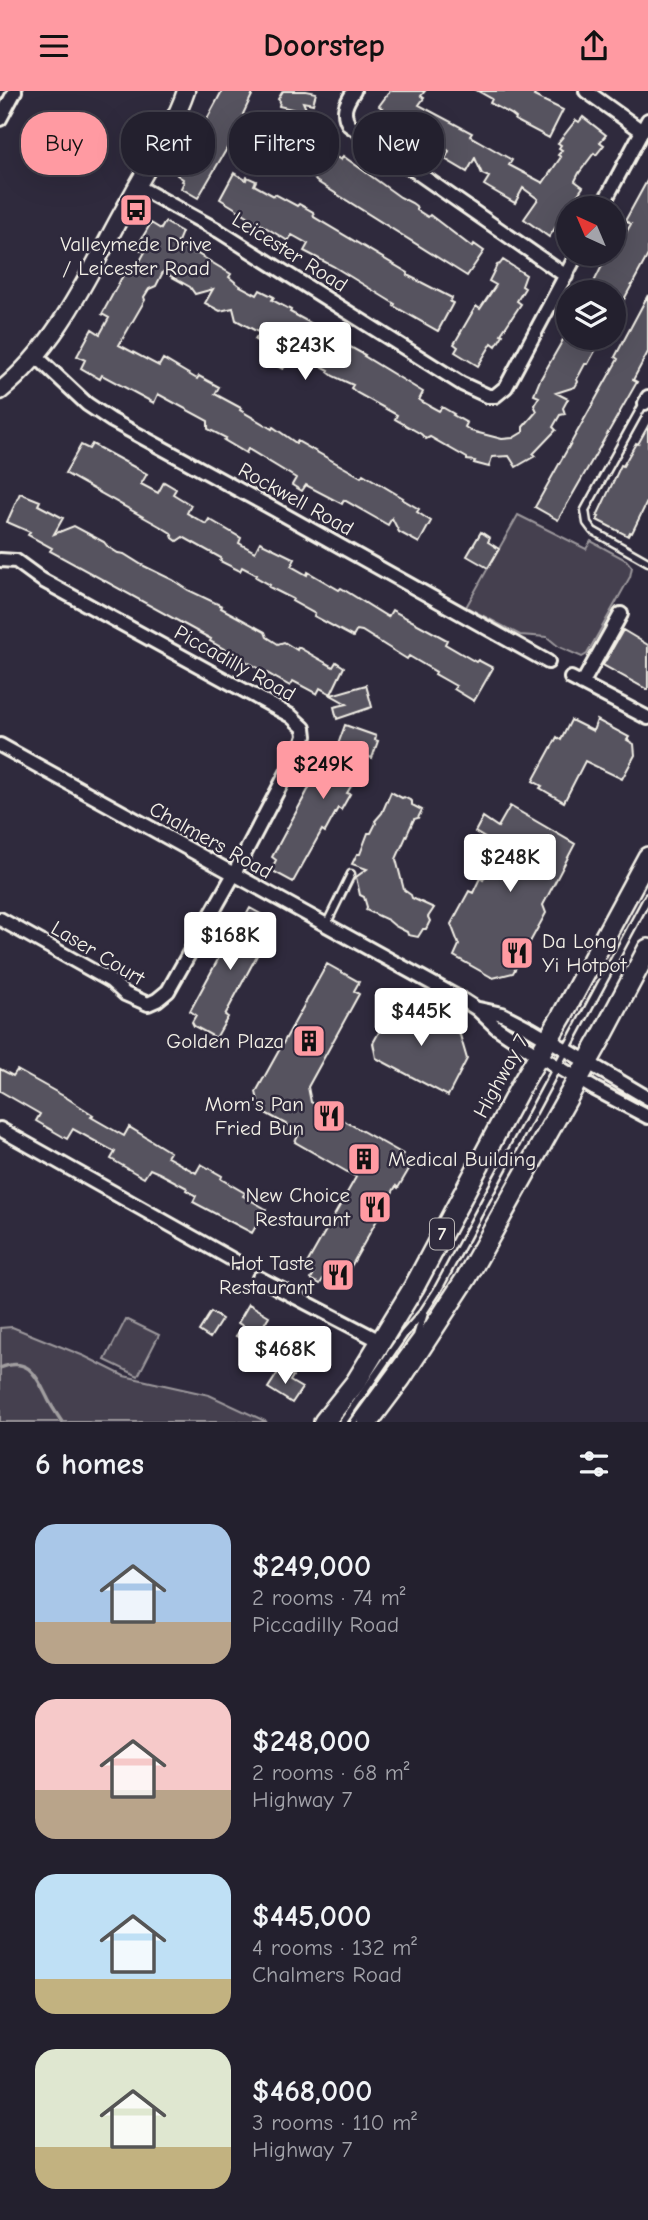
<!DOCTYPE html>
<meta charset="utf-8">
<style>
:root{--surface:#23202e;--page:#2f2d3a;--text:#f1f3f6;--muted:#a3a3aa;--line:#403e4a;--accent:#ff9aa2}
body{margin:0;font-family:"Comic Neue",sans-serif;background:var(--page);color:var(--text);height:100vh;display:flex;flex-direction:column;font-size:26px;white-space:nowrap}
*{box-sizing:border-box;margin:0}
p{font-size:23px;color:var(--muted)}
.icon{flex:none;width:38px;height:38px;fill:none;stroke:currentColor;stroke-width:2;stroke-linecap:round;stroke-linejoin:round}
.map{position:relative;height:1331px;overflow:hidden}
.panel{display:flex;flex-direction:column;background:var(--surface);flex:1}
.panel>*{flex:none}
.top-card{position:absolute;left:21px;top:21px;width:607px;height:63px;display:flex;gap:14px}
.needle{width:46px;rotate:316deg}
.tools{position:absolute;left:556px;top:105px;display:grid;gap:14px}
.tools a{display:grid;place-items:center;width:70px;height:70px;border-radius:50%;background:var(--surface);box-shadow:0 7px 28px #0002,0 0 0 2px var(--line);font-size:35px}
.price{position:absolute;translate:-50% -60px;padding:0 16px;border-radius:7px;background:#fff;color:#222;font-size:23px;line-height:46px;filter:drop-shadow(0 2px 4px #0008)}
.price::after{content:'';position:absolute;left:50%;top:42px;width:21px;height:16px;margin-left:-10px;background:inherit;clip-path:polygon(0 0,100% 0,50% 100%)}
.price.on{background:var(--accent);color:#111}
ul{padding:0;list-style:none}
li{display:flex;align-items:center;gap:21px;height:175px;padding:0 35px}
li span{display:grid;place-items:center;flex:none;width:196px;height:140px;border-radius:21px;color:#555}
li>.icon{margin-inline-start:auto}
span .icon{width:84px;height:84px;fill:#fffc;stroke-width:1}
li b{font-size:30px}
h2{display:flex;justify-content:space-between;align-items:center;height:84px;padding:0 35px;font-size:30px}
.tag{padding:0 24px;border-radius:28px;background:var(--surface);box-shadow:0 7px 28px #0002,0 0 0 2px var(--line);font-size:24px;line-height:63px}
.tag.on{background:var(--accent);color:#111}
header{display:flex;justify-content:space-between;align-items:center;height:91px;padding:0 35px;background:var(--accent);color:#111;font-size:32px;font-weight:700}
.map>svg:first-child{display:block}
.green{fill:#454050;stroke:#9c989c;stroke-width:2}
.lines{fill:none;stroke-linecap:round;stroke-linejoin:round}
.stream{stroke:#a19ea0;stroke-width:3.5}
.building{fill:#56525f;stroke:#f4f1e8;stroke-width:2}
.lane-casing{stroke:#f4f1e8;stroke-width:11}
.street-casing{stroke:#f4f1e8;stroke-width:18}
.secondary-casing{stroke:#f4f1e8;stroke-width:21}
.primary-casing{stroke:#f4f1e8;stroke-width:24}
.lane{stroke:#2f2a3d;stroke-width:6}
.street{stroke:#2f2a3d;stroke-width:12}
.secondary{stroke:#2f2a3d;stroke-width:16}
.primary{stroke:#2f2a3d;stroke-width:19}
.labels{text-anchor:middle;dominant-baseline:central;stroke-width:5;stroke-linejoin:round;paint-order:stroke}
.shield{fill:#2f2a3d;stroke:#b9b5b5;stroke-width:2}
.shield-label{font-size:19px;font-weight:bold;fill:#f4f1e8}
.poi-label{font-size:21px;fill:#f4f1e8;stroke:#2f2a3d;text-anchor:end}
.street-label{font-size:21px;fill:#f4f1e8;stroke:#2f2a3d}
</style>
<header><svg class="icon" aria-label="menu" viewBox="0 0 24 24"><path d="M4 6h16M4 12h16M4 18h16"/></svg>Doorstep<svg class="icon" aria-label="share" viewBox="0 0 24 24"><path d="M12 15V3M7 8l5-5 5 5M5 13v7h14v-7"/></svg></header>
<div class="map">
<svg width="648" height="1331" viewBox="0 0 648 1331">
<rect width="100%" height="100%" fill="#2f2a3d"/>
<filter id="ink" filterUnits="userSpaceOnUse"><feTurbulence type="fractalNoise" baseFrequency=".0143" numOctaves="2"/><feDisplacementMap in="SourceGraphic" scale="14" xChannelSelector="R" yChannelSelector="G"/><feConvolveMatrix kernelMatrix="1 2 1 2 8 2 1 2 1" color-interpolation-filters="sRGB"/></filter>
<g filter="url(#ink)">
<!-- green -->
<path class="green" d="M 518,424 L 586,458 L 591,450 L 626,469 L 632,476 L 630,486 L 587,563 L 582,566 L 559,556 L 547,546 L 520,544 L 466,516 Z
M 126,1228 L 159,1244 L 138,1285 L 105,1269 Z
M 12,1236 L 84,1265 L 124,1285 L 209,1304 L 267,1331 L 0,1331 L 0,1237 Z"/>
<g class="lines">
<!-- stream -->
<path class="stream" d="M 0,1277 C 29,1265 36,1285 47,1306 C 51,1315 57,1323 62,1331"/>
</g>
<!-- building -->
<path class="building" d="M 222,0 L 254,0 L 243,23 L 245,24 L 243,30 L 198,107 L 181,97 L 184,91 L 182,90 L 183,88 L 177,84 L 191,60 L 196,63 L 207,45 L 200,41 Z
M 283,0 L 306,0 L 316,2 L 313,13 L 303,11 L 318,45 L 329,61 L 341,69 L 343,65 L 400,106 L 412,112 L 416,115 L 417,119 L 428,126 L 430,124 L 472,156 L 474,153 L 484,160 L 467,185 L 316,90 L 306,75 L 302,79 L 286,58 L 282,49 L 279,50 L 276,41 L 278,39 L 276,35 L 305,21 L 279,15 L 280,10 L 278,8 Z
M 390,0 L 425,0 L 421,5 L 424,7 L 419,14 L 472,42 L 470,45 L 512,69 L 509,74 L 543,92 L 561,66 L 558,64 L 562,59 L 559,57 L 561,54 L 558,52 L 576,29 L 579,31 L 583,26 L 606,44 L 600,51 L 604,54 L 596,64 L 594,62 L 579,82 L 575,90 L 583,96 L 549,146 L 524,128 L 538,108 L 523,97 L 515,112 L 484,94 L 489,86 L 482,83 L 475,67 L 467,81 L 445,68 L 449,60 L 442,55 L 430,49 L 428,54 L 404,42 L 402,44 L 375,26 L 382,17 L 379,15 Z
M 478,0 L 536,0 L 534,5 L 563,19 L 549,47 L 515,29 L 516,27 L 511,23 L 490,12 L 492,8 Z
M 234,82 L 246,89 L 247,86 L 256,90 L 254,94 L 274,105 L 275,103 L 297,115 L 299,113 L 313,121 L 314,126 L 408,182 L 407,184 L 452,207 L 450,211 L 453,212 L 438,240 L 394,215 L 395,213 L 333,175 L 304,160 L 308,153 L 292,144 L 288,150 L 220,108 Z
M 648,88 L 648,164 L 614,227 L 614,201 L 589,201 L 608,163 L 614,163 L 614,148 L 620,152 L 631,133 L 625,130 Z
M 165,131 L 182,141 L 177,153 L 195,163 L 196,162 L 231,183 L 229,186 L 240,195 L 257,204 L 260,199 L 274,206 L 272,209 L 291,219 L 290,221 L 342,249 L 341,251 L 365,264 L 364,265 L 423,301 L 419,309 L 439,320 L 442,316 L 454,323 L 453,324 L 467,332 L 465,336 L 471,340 L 502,348 L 513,347 L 523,341 L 523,336 L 537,320 L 534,314 L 539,306 L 534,304 L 540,289 L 564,247 L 602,247 L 588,273 L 585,273 L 577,288 L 578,291 L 575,296 L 556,302 L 568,308 L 563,317 L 565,323 L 560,324 L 553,336 L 556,339 L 533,363 L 535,365 L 516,376 L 509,365 L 492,366 L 489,376 L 474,372 L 475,370 L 467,369 L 467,367 L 430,346 L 426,348 L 421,343 L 395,328 L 397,324 L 357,302 L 351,297 L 353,294 L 333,285 L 328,281 L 329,279 L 318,273 L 315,273 L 301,265 L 294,262 L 283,278 L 277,275 L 286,258 L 270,249 L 266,255 L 255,249 L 259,243 L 258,241 L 236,229 L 233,217 L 220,220 L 205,212 L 213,198 L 195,203 L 190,196 L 163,181 L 156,195 L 149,198 L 144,206 L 145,209 L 119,254 L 159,275 L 163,268 L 197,288 L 199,285 L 219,296 L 215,303 L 241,317 L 240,319 L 272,338 L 273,336 L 296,352 L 297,350 L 361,386 L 363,383 L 403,407 L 402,408 L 419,418 L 417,421 L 431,430 L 419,452 L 399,441 L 392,427 L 388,434 L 344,409 L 342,413 L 306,394 L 302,400 L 292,394 L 296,387 L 248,358 L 246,362 L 224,349 L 226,347 L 208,338 L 208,330 L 158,303 L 154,312 L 102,284 L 100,288 L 81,277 L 85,269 L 77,265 L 92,238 L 100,243 L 109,227 L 102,223 L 127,177 L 134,181 L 145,161 L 137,157 L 142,147 L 151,132 L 161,138 Z
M 503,169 L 526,184 L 522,195 L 525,197 L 517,210 L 521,213 L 501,243 L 503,244 L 496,255 L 492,252 L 478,275 L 455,261 L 458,256 L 454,253 L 476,215 L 480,218 L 496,194 L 489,190 L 497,174 L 500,173 Z
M 648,204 L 648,261 L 633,289 L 637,291 L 558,429 L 535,416 L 618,268 L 615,266 Z
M 648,335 L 648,409 L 632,442 L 630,441 L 628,445 L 597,429 L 599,426 L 597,425 L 621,374 L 623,375 L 636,352 L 638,353 Z
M 92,353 L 147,383 L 141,393 L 158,402 L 164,391 L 176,398 L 173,403 L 191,414 L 187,422 L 206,433 L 209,428 L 241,447 L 239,452 L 255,461 L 260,451 L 295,468 L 291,475 L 307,484 L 308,481 L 339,499 L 341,497 L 388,526 L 392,519 L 447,549 L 445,553 L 476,571 L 478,569 L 493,577 L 474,610 L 454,598 L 456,595 L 435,583 L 436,581 L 409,565 L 407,568 L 362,540 L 357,539 L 353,546 L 314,525 L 315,523 L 292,510 L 293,508 L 269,496 L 270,494 L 256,486 L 257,484 L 242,476 L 240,480 L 220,470 L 221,467 L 183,446 L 177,450 L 173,447 L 171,442 L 163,437 L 65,382 L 81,354 L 89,358 Z
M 20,402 L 40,410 L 38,414 L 63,427 L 54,443 L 74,435 L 104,451 L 108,456 L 118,462 L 124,463 L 142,474 L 173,489 L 188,499 L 222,515 L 221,517 L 265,541 L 267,546 L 278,553 L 284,551 L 297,559 L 298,556 L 333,576 L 336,571 L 344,576 L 331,603 L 320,597 L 317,603 L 293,590 L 290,595 L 210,550 L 211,548 L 50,460 L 52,457 L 28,444 L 30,441 L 7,431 Z
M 481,441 L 490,447 L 488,451 L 499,458 L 488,477 L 467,465 Z
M 623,539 L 648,554 L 648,599 L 603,574 Z
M 366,594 L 372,616 L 337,628 L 334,616 L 347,613 L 331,604 Z
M 571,629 L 593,640 L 597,629 L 629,646 L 627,649 L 634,653 L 635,664 L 622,688 L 585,670 L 564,711 L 540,697 L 542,695 L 533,690 L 557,646 L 561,649 Z
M 345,634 L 376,645 L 375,649 L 378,650 L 372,667 L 366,665 L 357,680 L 359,682 L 347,702 L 350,703 L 341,719 L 338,717 L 325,741 L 322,739 L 293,791 L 271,779 L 276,769 L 272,766 L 316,684 L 318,686 L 327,670 L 331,673 Z
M 391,701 L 402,707 L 404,706 L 412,710 L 412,714 L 422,719 L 418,727 L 414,728 L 396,768 L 404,799 L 411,804 L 412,807 L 434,817 L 428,826 L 430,830 L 426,838 L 423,838 L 418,846 L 408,844 L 407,841 L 395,835 L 388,829 L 366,819 L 367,816 L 364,806 L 360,804 L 356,786 L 367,778 L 352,773 L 357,763 L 360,763 L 368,742 L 371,742 L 376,732 L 375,730 L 382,722 Z
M 510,715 L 575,753 L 543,814 L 546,822 L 513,882 L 493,887 L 454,865 L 459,854 L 451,833 L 469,800 L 473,802 L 480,787 L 483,789 L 492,774 L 501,779 L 510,762 L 475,741 L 483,726 L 498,736 Z
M 250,817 L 275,831 L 225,924 L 228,926 L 216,947 L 194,935 L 192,931 L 196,924 L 190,920 L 241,826 L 244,828 Z
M 327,873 L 359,891 L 354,900 L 359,903 L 308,996 L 311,1011 L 403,1063 L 401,1066 L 412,1073 L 398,1097 L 396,1095 L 339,1197 L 323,1188 L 320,1193 L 311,1188 L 314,1182 L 305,1176 L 356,1086 L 295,1051 L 300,1041 L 260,1019 L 256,1001 Z
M 397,909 L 460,944 L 467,968 L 448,1005 L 376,967 L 373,952 Z
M 0,978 L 13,985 L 17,979 L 67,1007 L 93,1024 L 91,1026 L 124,1045 L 129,1036 L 170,1061 L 167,1066 L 196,1082 L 201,1073 L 222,1085 L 221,1088 L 245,1102 L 243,1105 L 266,1118 L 252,1142 L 193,1111 L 196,1105 L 186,1099 L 187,1097 L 159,1082 L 150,1078 L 144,1087 L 111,1068 L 115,1061 L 73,1038 L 67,1048 L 36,1030 L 40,1023 L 0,1000 Z
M 249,1213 L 269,1225 L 252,1254 L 236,1245 L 243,1235 L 238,1232 Z
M 211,1221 L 222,1228 L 210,1247 L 199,1240 Z
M 281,1277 L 293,1285 L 290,1290 L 302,1297 L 292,1312 L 268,1297 Z"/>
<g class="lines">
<defs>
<path id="lane" d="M 644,312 L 585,419 L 587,432 L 593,440 L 648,471
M 326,834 L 351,783
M 343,1331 L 404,1243 L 424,1220 L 437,1200 L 648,806
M 354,1331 L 417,1245 L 424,1222"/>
<path id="street" d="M 354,0 C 346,12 341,21 349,34 L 566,185
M 586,0 L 642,40
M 0,28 L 15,0
M 137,95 L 219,140 L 462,293 L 488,305 L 495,305 L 506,296 L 577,163
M 601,117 L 648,29
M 37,266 L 87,313 L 111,329 L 272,417 L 548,571
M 645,312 L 648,306
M 0,469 L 16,470 L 42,489 L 291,625 L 304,637 L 305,645 L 303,651 L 234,783 L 168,900 L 157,909 L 148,913 L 125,903 L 111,890 L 0,828
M 571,587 L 648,627
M 582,593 L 621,523
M 0,654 L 466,911 L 477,918 L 496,936 L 538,964 L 595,998 L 648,1026
M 479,918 L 502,923 L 531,938 L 648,1007
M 0,1038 L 235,1170
M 259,1187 L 382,1251"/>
<path id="secondary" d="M 0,300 C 61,251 91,177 129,110 C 147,76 174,36 186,0"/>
<path id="primary" d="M 324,1331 L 356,1291 L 414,1196 L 523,991 L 562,925 L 648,766
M 368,1331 L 401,1287 L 467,1186 L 601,947 L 648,858"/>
</defs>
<!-- lane casing -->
<use href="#lane" class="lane-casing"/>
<!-- street casing -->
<use href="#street" class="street-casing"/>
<!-- secondary casing -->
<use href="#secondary" class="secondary-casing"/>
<!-- primary casing -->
<use href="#primary" class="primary-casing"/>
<!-- lane -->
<use href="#lane" class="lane"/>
<!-- street -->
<use href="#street" class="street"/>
<!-- secondary -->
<use href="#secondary" class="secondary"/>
<!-- primary -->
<use href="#primary" class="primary"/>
</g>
</g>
<!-- icons -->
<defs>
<symbol id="bus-square" viewBox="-11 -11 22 22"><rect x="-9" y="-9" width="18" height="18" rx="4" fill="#ff9aa2" stroke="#2f2a3d"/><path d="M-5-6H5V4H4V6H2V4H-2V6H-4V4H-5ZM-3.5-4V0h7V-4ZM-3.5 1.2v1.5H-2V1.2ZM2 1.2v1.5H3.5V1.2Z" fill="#111"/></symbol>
<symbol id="restaurant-square" viewBox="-11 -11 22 22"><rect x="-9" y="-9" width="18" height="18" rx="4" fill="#ff9aa2" stroke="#2f2a3d"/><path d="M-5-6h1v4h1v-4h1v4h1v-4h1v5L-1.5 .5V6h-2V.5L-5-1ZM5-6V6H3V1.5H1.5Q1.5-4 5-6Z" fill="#111"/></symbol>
<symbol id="building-square" viewBox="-11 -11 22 22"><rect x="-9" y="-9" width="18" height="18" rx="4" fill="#ff9aa2" stroke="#2f2a3d"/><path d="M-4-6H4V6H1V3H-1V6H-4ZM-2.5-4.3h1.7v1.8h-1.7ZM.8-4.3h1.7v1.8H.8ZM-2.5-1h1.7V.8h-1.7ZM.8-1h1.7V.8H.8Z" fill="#111"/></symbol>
</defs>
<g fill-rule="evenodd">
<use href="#bus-square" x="117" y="100" width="38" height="38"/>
<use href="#restaurant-square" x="498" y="843" width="38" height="38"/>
<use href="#building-square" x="290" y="931" width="38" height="38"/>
<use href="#restaurant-square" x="310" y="1006" width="38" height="38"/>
<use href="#building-square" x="345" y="1049" width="38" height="38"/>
<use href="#restaurant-square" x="356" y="1097" width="38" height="38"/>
<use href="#restaurant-square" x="319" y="1165" width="38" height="38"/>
</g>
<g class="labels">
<!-- shield labels -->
<rect class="shield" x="430" y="1127.5" width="24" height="31" rx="5"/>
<g class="shield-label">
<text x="442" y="1143">7</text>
</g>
<!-- poi labels -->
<g class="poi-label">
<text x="136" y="153" text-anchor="middle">Valleymede Drive<tspan x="136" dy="24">/ Leicester Road</tspan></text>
<text x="542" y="850" text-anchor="start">Da Long<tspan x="542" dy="24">Yi Hotpot</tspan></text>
<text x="284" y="950">Golden Plaza</text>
<text x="304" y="1013">Mom's Pan<tspan x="304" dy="24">Fried Bun</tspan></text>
<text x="388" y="1068" text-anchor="start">Medical Building</text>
<text x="350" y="1104">New Choice<tspan x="350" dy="24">Restaurant</tspan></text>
<text x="314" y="1172">Hot Taste<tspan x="314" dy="24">Restaurant</tspan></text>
</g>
<!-- street labels -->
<g class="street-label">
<text transform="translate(290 161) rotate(32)">Leicester Road</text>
<text transform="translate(296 408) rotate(29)">Rockwell Road</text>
<text transform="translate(235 572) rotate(29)">Piccadilly Road</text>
<text transform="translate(211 749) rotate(29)">Chalmers Road</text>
<text transform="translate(98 862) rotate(31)">Laser Court</text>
<text transform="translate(501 985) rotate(-61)">Highway 7</text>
</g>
</g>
</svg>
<div class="tools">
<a><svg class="needle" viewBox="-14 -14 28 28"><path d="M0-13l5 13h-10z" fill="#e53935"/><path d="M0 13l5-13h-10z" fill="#a3a3aa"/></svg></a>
<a><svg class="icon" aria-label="layers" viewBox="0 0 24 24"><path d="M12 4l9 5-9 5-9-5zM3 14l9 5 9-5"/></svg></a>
</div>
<b class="price" style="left:305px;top:291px">$243K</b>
<b class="price on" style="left:323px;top:710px">$249K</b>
<b class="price" style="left:510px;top:803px">$248K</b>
<b class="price" style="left:230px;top:881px">$168K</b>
<b class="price" style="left:421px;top:957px">$445K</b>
<b class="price" style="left:285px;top:1295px">$468K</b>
<div class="top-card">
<a class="tag on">Buy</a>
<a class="tag">Rent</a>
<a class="tag">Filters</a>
<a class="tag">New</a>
</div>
</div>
<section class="panel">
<h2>6 homes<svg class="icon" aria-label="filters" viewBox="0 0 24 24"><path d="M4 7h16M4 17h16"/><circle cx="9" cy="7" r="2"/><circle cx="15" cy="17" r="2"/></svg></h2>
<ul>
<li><span style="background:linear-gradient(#a9c7e8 70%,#b9a48a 0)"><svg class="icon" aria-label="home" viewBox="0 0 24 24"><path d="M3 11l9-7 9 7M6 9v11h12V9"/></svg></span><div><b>$249,000</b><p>2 rooms · 74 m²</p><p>Piccadilly Road</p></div></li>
<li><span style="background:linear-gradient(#f6c9c9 65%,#b9a48a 0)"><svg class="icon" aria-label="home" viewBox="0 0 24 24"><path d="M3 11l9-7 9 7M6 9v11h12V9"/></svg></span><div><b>$248,000</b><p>2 rooms · 68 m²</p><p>Highway 7</p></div></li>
<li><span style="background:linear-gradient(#bfe0f5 75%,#c2b280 0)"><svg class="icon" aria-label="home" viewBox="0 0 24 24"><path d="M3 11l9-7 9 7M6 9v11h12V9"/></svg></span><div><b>$445,000</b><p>4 rooms · 132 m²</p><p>Chalmers Road</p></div></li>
<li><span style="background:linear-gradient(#dfe7d0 70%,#c2b280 0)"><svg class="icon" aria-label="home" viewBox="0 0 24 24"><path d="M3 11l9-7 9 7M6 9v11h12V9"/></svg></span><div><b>$468,000</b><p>3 rooms · 110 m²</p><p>Highway 7</p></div></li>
</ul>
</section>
